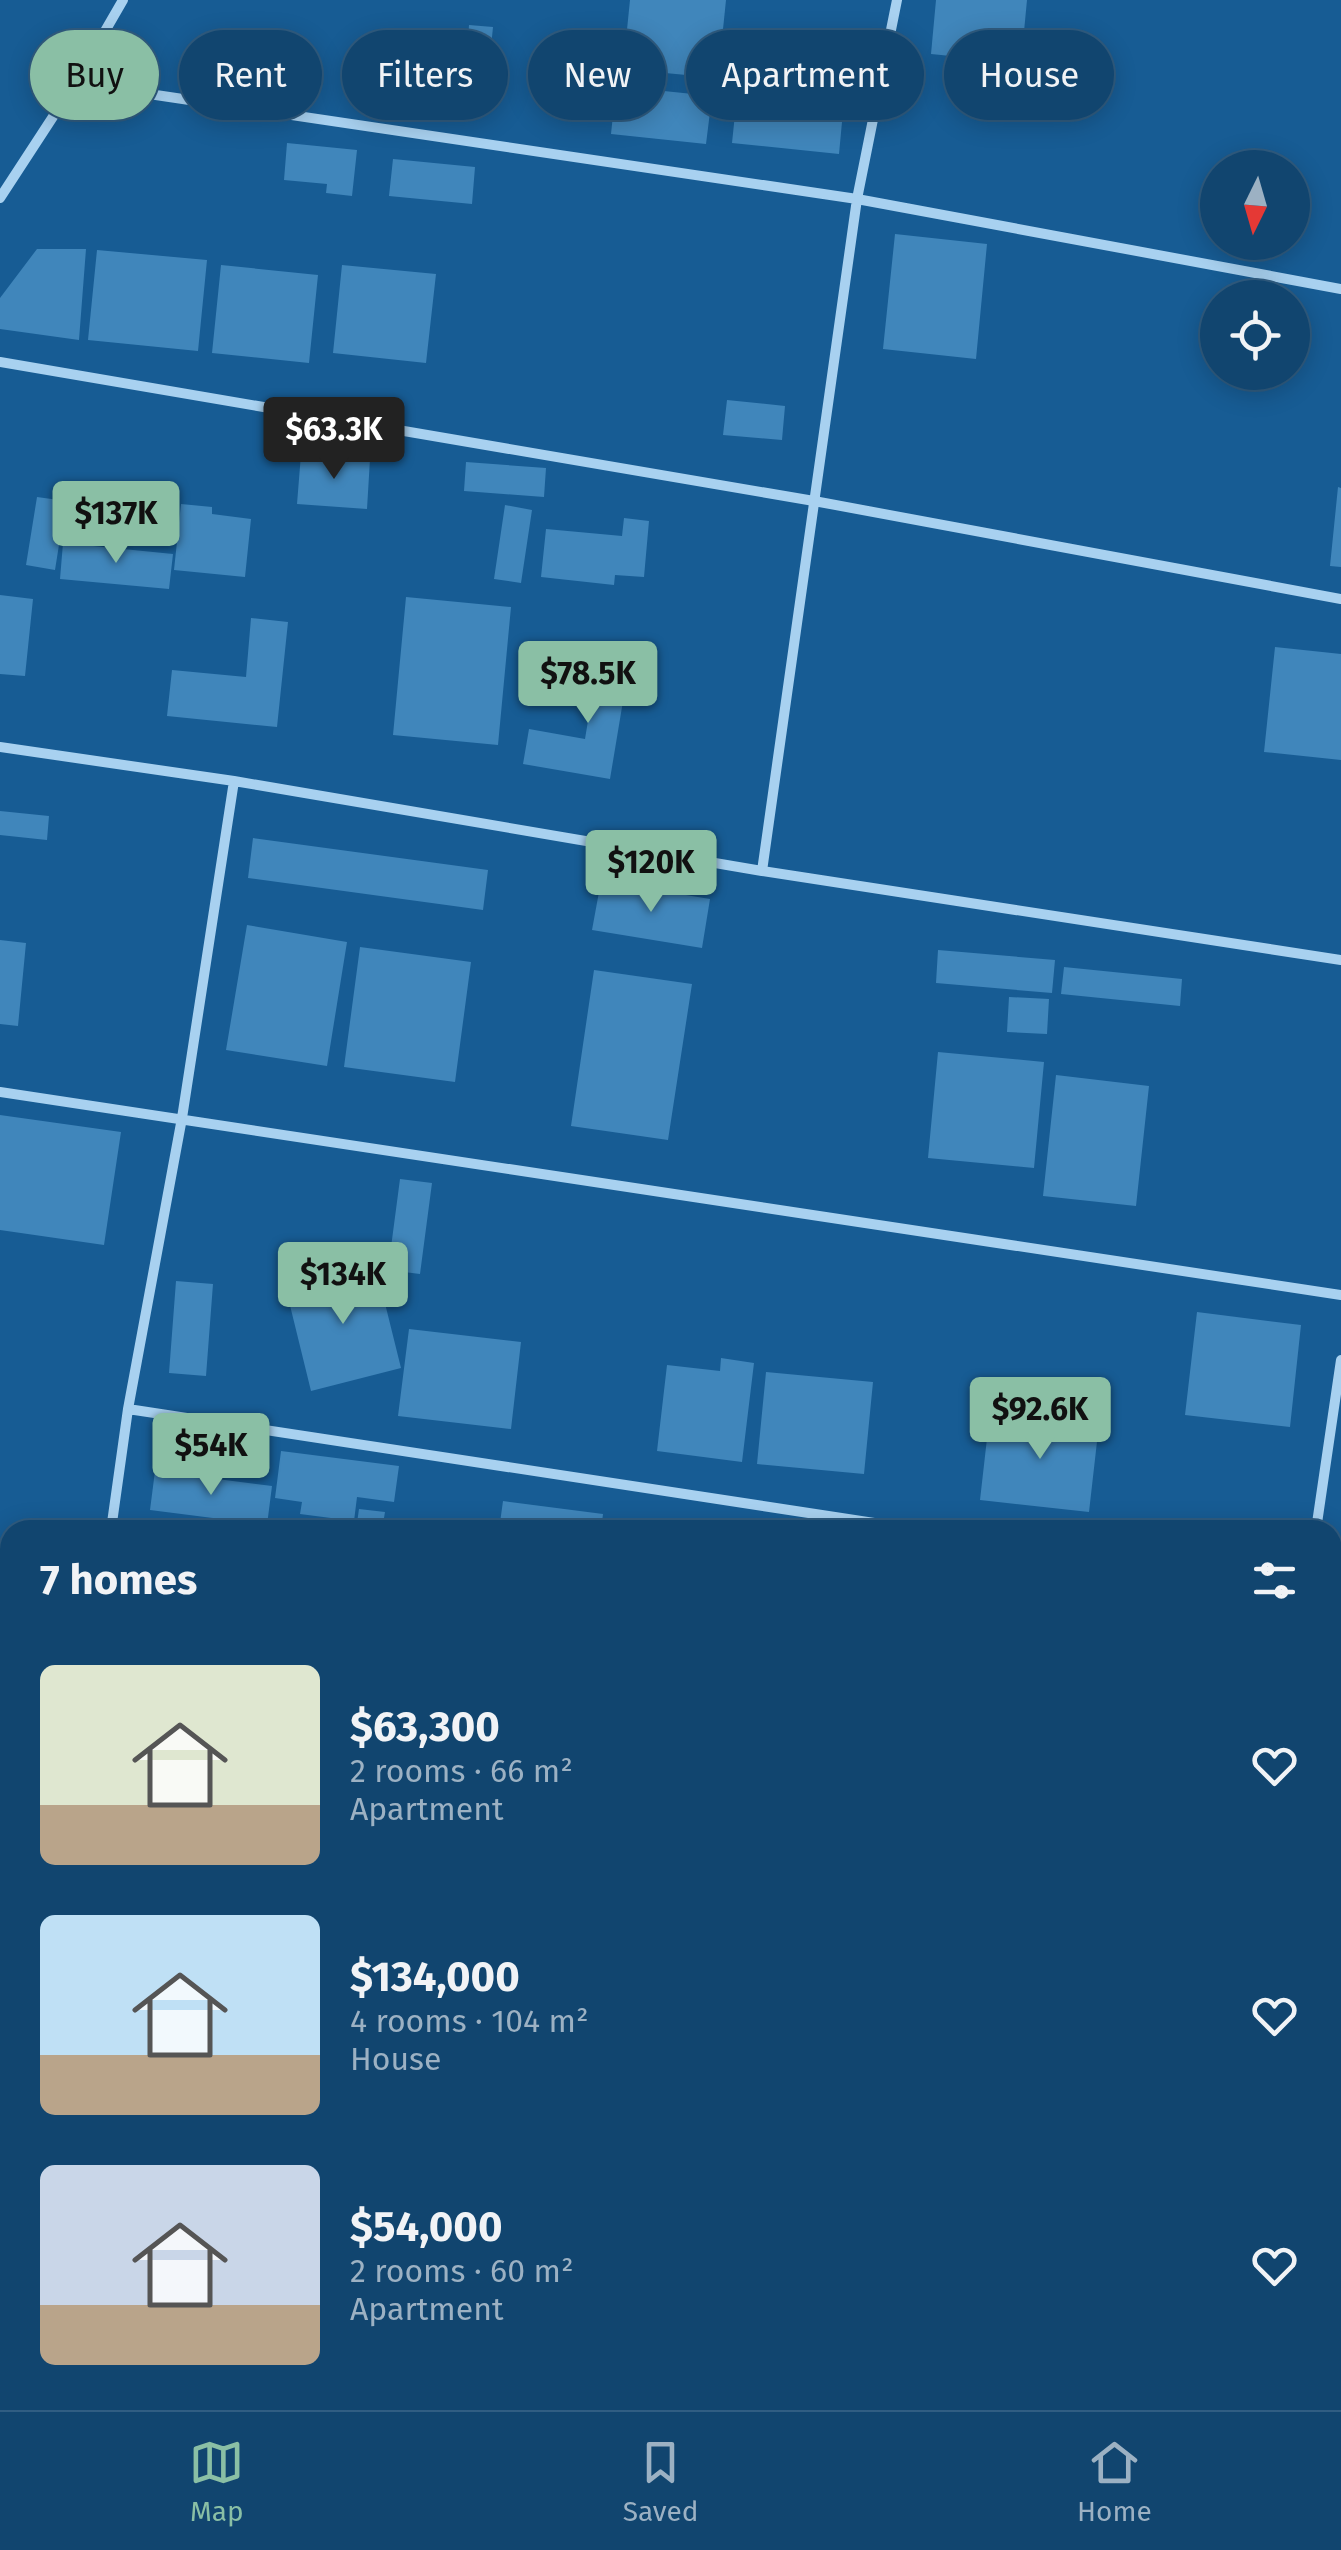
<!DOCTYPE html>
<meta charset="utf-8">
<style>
:root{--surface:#11456f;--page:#1a4c74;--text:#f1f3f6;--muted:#9cb1c3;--line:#305d82;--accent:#8abfa5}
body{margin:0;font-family:"Fira Sans",sans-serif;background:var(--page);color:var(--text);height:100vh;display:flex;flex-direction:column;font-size:38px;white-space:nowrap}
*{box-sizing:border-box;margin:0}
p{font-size:32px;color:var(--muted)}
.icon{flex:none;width:55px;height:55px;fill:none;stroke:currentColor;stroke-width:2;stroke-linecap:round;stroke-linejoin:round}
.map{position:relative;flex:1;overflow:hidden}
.drawer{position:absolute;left:0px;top:1520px;width:1342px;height:890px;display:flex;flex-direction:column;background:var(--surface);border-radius:30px 30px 0 0;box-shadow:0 5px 25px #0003,0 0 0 2px var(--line)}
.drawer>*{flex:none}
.banner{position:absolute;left:30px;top:30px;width:1282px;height:90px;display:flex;gap:20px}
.needle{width:65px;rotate:185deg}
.buttons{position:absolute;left:1200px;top:150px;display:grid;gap:20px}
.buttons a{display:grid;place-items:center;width:110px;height:110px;border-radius:50%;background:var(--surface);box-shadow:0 5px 25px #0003,0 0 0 2px var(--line);font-size:50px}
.price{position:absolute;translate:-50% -85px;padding:0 22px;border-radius:10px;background:var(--accent);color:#111;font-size:32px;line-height:65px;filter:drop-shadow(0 2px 5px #0008)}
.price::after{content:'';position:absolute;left:50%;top:60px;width:30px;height:22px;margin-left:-15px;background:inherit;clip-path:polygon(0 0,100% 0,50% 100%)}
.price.active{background:#222;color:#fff}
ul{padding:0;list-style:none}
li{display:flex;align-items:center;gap:30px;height:250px;padding:0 40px}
li span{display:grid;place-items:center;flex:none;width:280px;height:200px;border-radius:15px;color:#555}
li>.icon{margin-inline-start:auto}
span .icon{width:120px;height:120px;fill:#fffc;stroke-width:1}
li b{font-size:42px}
h2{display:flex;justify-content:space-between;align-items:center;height:120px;padding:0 40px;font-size:42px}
.pill{padding:0 35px;border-radius:45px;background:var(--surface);box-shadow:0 5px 25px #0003,0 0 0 2px var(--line);font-size:35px;line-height:90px}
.pill.active{background:var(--accent);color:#111}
.menu{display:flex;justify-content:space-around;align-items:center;height:140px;border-top:2px solid var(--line);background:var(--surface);font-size:28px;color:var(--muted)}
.menu a{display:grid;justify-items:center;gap:5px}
.menu .active{color:var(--accent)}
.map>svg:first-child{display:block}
.building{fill:#4086bb}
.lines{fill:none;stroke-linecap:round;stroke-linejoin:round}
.lane{stroke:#a8d1f0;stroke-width:8}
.street{stroke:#a8d1f0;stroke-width:10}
</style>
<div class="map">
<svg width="1341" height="2410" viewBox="0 0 1341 2410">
<rect width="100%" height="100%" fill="#175c94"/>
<!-- building -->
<path class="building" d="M 630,0 L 726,0 L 718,78 L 623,69 Z
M 936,0 L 1027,0 L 1021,63 L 931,54 Z
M 469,25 L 493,27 L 485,109 L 382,98 L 386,54 L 422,57 L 424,34 L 468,39 Z
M 742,47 L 848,58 L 839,154 L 732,143 Z
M 616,86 L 712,96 L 706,144 L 611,134 Z
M 287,143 L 357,150 L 352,196 L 326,193 L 327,184 L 284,180 Z
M 393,159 L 475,167 L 472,204 L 389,196 Z
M 895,234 L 987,244 L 976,359 L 883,349 Z
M 37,249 L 86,249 L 79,340 L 0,329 L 0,298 Z
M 97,250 L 207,260 L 198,351 L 88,340 Z
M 221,265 L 318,275 L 309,363 L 212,353 Z
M 342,265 L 436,274 L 426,363 L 333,353 Z
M 727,400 L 785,406 L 782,440 L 723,435 Z
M 301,454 L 370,459 L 367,509 L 297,504 Z
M 466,462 L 546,468 L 544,497 L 464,491 Z
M 1338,487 L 1341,488 L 1341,567 L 1330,566 Z
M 37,497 L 66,501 L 55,570 L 26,565 Z
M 181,504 L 212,507 L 212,514 L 251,519 L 245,577 L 174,570 Z
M 505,505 L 532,510 L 521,583 L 494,579 Z
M 624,518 L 649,521 L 644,577 L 615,575 L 614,585 L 541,577 L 546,529 L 622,536 Z
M 63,543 L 173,554 L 169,589 L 60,579 Z
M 0,595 L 33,599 L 25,676 L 0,674 Z
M 406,597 L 511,607 L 498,745 L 393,735 Z
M 251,618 L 288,622 L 277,727 L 167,716 L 172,670 L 246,677 Z
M 1275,647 L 1341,654 L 1341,760 L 1264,752 Z
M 600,648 L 631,653 L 610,779 L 523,764 L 529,729 L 585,739 Z
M 0,811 L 49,816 L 47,840 L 0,835 Z
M 253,838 L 488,870 L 483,910 L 248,878 Z
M 601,881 L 710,899 L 702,948 L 592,930 Z
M 247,925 L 347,942 L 327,1066 L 226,1050 Z
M 0,940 L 26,943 L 18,1026 L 0,1024 Z
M 360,947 L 471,962 L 455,1082 L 344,1067 Z
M 938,950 L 1055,960 L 1052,993 L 936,983 Z
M 1064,967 L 1182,979 L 1180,1006 L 1061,994 Z
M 594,970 L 692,984 L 668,1140 L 571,1126 Z
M 1009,997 L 1049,999 L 1047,1034 L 1007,1032 Z
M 938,1052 L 1044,1062 L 1034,1168 L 928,1158 Z
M 1056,1075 L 1149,1086 L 1136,1206 L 1043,1196 Z
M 0,1115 L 121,1132 L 104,1245 L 0,1230 Z
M 400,1179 L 432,1183 L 420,1274 L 388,1270 Z
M 375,1263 L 401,1368 L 311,1391 L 285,1285 Z
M 176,1281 L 213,1284 L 206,1376 L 169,1373 Z
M 1197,1312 L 1301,1325 L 1290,1427 L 1185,1415 Z
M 409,1329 L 521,1342 L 511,1429 L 398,1416 Z
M 721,1358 L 754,1363 L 742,1462 L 657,1451 L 667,1365 L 720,1371 Z
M 766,1372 L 873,1382 L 864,1474 L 757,1464 Z
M 990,1412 L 1099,1424 L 1089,1512 L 980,1500 Z
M 281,1451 L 399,1466 L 394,1502 L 357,1497 L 354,1521 L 300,1514 L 302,1502 L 275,1498 Z
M 155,1471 L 272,1486 L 267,1525 L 150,1510 Z
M 503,1501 L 603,1514 L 601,1530 L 499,1530 Z
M 359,1509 L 385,1512 L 382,1530 L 356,1530 Z
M 153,1520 L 209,1528 L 209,1530 L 152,1530 Z
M 0,1694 L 10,1695 L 10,1801 L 0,1799 Z
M 0,1829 L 10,1830 L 2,1890 L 0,1889 Z
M 1332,2053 L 1341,2054 L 1341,2091 L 1338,2090 L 1335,2123 L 1332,2123 Z
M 887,2400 L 1004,2400 L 1003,2410 L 888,2410 Z
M 1011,2400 L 1123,2400 L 1122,2410 L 1009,2410 Z"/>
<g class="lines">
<!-- lane -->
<path class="lane" d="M 1332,2381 L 1341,2383
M 1219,2410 L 1222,2400"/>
<!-- street -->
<path class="street" d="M 75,83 L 857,199 L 1341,289
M 0,198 L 75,83 L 123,0
M 0,362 L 814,501 L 1341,599
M 0,747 L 234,781 L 762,871 L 1341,960
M 762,871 L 857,199 L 897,0
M 0,1092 L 1341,1295
M 128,1409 L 920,1530
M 111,1530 L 128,1409 L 182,1118 L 234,781
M 1316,1530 L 1341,1360
M 1332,1913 L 1341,1914
M 0,2079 L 10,2080
M 650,2404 L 688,2410
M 140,2410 L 149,2400
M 1167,2410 L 1169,2400"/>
</g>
</svg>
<div class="buttons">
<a><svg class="needle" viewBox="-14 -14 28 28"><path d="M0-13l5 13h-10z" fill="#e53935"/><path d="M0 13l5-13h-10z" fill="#9cb1c3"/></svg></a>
<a><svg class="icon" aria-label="locate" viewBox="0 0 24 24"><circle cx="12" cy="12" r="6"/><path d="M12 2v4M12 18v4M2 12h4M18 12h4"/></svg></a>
</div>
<b class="price active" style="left:334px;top:482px">$63.3K</b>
<b class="price" style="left:116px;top:566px">$137K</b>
<b class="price" style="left:588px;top:726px">$78.5K</b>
<b class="price" style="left:651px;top:915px">$120K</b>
<b class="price" style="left:343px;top:1327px">$134K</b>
<b class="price" style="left:1040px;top:1462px">$92.6K</b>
<b class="price" style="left:211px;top:1498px">$54K</b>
<div class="banner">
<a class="pill active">Buy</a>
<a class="pill">Rent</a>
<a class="pill">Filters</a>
<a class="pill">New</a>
<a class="pill">Apartment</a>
<a class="pill">House</a>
</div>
<section class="drawer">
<h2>7 homes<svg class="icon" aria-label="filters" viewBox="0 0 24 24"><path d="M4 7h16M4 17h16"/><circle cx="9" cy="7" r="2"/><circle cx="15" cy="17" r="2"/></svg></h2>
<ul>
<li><span style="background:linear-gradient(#dfe7d0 70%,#b9a48a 0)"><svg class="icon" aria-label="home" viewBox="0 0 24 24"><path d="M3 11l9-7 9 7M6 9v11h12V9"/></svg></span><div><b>$63,300</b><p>2 rooms · 66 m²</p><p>Apartment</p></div><svg class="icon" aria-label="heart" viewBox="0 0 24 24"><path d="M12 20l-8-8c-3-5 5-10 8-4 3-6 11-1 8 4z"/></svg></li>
<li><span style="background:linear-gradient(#bfe0f5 70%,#b9a48a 0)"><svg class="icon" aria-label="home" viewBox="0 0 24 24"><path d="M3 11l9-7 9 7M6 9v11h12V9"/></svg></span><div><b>$134,000</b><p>4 rooms · 104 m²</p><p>House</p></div><svg class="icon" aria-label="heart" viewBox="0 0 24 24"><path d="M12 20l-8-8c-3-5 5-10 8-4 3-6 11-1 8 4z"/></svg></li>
<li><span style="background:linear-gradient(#c9d6e8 70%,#b9a48a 0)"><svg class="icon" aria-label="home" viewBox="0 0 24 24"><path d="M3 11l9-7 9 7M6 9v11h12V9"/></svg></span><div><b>$54,000</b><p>2 rooms · 60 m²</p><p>Apartment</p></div><svg class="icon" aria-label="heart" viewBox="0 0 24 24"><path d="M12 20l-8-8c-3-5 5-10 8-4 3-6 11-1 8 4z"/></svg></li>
</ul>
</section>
</div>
<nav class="menu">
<a class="active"><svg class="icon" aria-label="map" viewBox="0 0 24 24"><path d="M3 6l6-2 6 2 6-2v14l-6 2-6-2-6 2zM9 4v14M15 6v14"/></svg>Map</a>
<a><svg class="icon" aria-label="saved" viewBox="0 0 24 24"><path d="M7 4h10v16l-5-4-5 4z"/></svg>Saved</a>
<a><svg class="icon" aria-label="home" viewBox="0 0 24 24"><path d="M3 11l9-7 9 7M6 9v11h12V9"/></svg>Home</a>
</nav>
